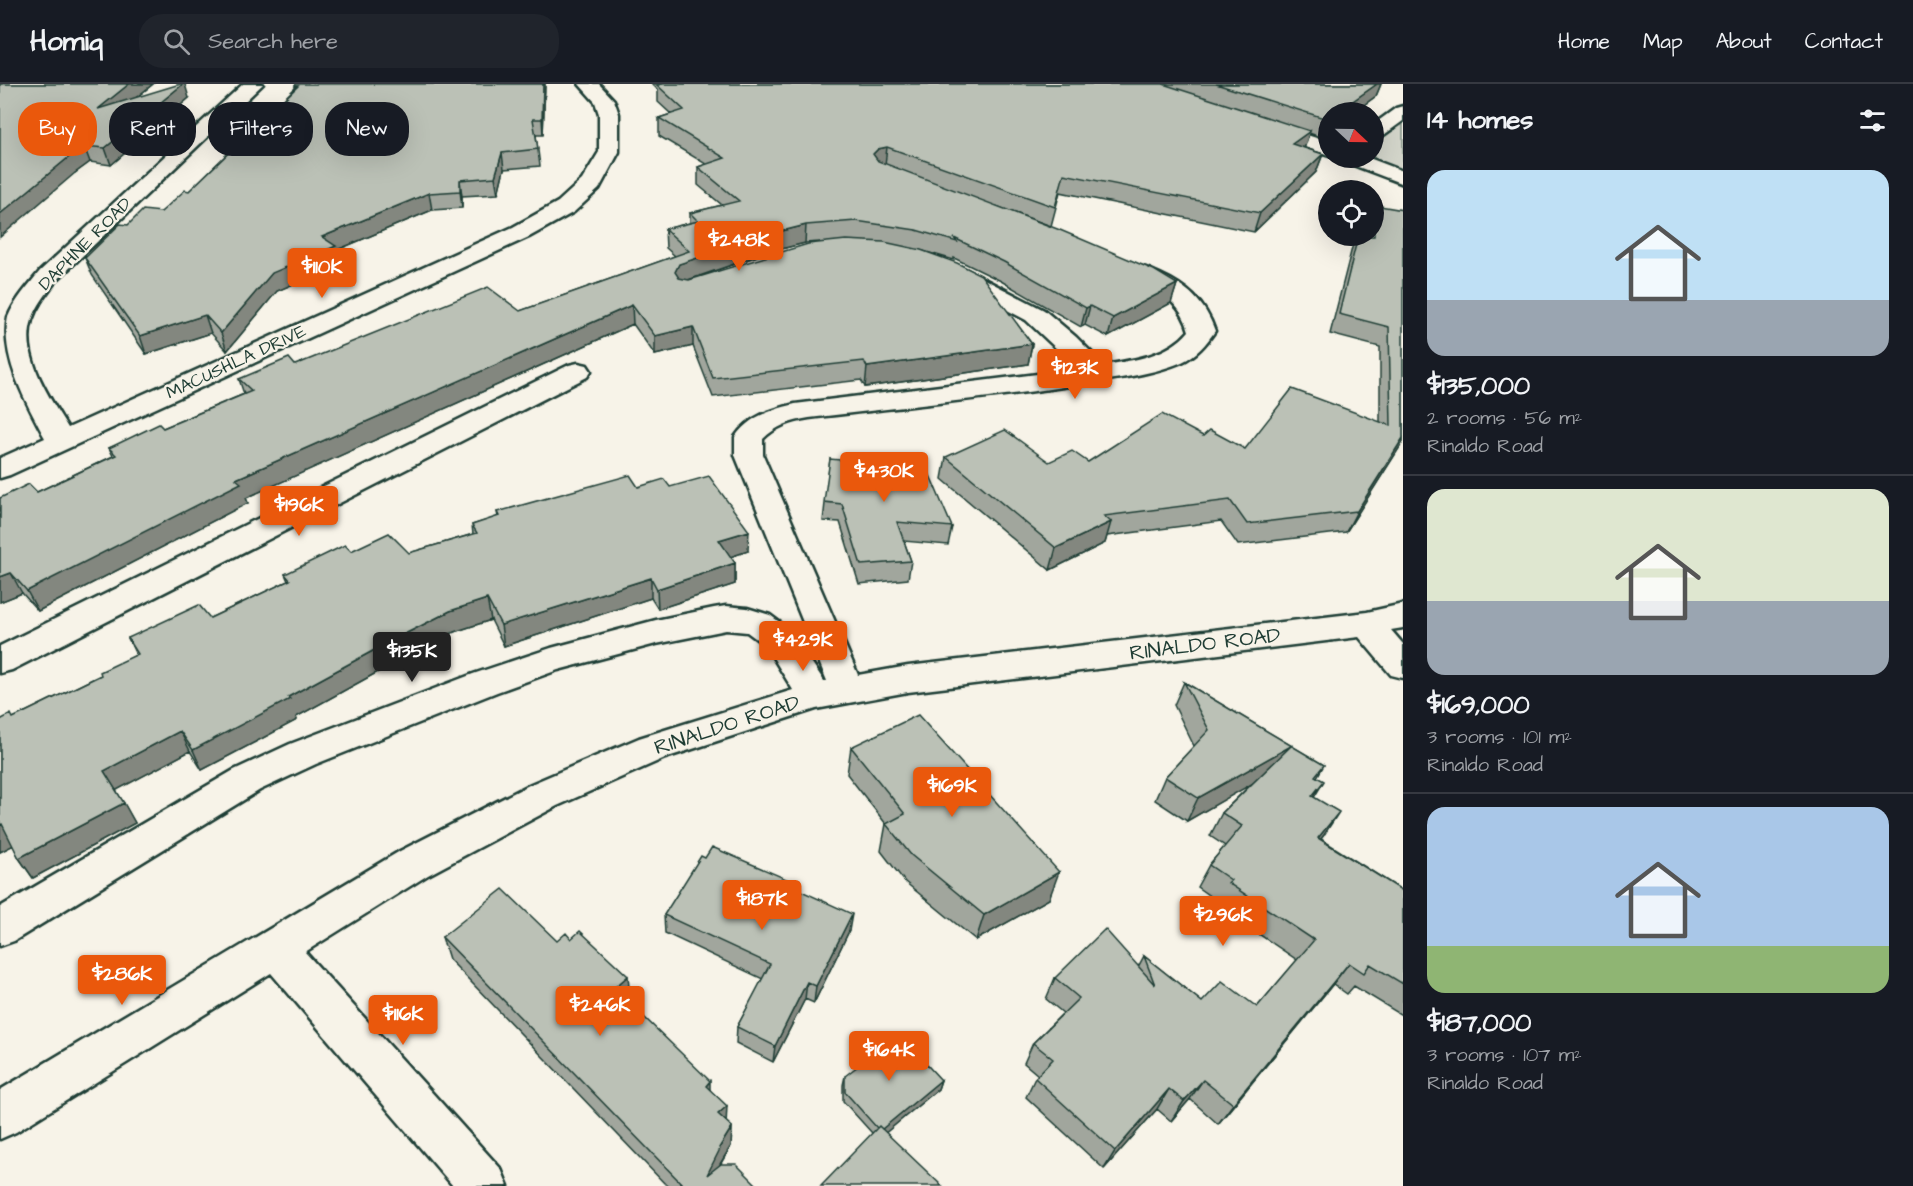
<!DOCTYPE html>
<meta charset="utf-8">
<style>
:root{--surface:#171b24;--page:#20242c;--text:#f1f3f6;--muted:#9ea1a6;--line:#363941;--accent:#ea580c}
body{margin:0;font-family:"Architects Daughter",sans-serif;background:var(--page);color:var(--text);height:100vh;display:flex;flex-direction:column;font-size:22px;white-space:nowrap}
*{box-sizing:border-box;margin:0}
p{font-size:20px;color:var(--muted)}
.icon{flex:none;width:33px;height:33px;fill:none;stroke:currentColor;stroke-width:2;stroke-linecap:round;stroke-linejoin:round}
.map{position:relative;flex:1;overflow:hidden}
.sheet{display:flex;flex-direction:column;background:var(--surface);width:510px}
.sheet>*{flex:none}
.banner{position:absolute;left:18px;top:18px;width:570px;height:54px;display:flex;gap:12px}
.needle{width:39px;rotate:112deg}
.fabs{position:absolute;left:1318px;top:18px;display:grid;gap:12px}
.fabs a{display:grid;place-items:center;width:66px;height:66px;border-radius:50%;background:var(--surface);box-shadow:0 6px 24px #0002;font-size:30px}
.price{position:absolute;translate:-50% -51px;padding:0 14px;border-radius:6px;background:var(--accent);color:#fff;font-size:20px;line-height:39px;filter:drop-shadow(0 2px 3px #0008)}
.price::after{content:'';position:absolute;left:50%;top:36px;width:18px;height:14px;margin-left:-9px;background:inherit;clip-path:polygon(0 0,100% 0,50% 100%)}
.price.active{background:#222;color:#fff}
ul{padding:0;list-style:none}
li{display:grid;align-content:center;gap:12px;height:318px;padding:0 24px}
li+li{border-top:2px solid var(--line)}
li span{display:grid;place-items:center;height:186px;border-radius:18px;color:#555}
li>.icon{margin-inline-start:auto}
span .icon{width:108px;height:108px;fill:#fffc;stroke-width:1}
li b{font-size:26px}
h2{display:flex;justify-content:space-between;align-items:center;height:72px;padding:0 24px;font-size:26px}
.chip{padding:0 21px;border-radius:24px;background:var(--surface);box-shadow:0 6px 24px #0002;font-size:21px;line-height:54px}
.chip.active{background:var(--accent);color:#fff}
header{display:flex;align-items:center;gap:36px;box-sizing:border-box;height:84px;padding:0 30px;background:var(--surface);border-bottom:2px solid var(--line)}
header strong{font-size:28px}
nav{display:flex;gap:33px;margin-inline-start:auto;font-size:21px}
.search{width:420px;height:54px;background:var(--page);display:flex;align-items:center;gap:15px;box-sizing:border-box;padding:0 21px;border-radius:24px;color:var(--muted);font-size:22px}
main{display:flex;flex:1;min-height:0}
.map>svg:first-child{display:block}
.green{fill:#d3d5ca;stroke:#79897f;stroke-width:1.5}
.lines{fill:none;stroke-linecap:round;stroke-linejoin:round}
.minor-casing{stroke:#1f3d34;stroke-width:5}
.minor{fill:#f7f3e8;fill-rule:evenodd}
.wall{fill:#a1a69d;stroke:#1f3d34;stroke-width:1.5;fill-rule:evenodd}
.shaded-wall{fill:#83877f;stroke:#1f3d34;stroke-width:1.5}
.building{fill:#bbc1b6;stroke:#1f3d34;stroke-width:1.5}
.labels{text-anchor:middle;dominant-baseline:central;stroke-width:4.5;stroke-linejoin:round;paint-order:stroke}
.far-street-label{font-size:18px;fill:#1f3d34;stroke:#f7f3e8}
.street-label{font-size:21px;fill:#1f3d34;stroke:#f7f3e8}
</style>
<header>
<strong>Homiq</strong>
<div class="search"><svg class="icon" aria-label="search" viewBox="0 0 24 24"><circle cx="10" cy="10" r="6"/><path d="M15 15l6 6"/></svg>Search here</div>
<nav><a>Home</a><a>Map</a><a>About</a><a>Contact</a></nav>
</header>
<main>
<div class="map">
<svg width="1403" height="1102" viewBox="0 0 1403 1102">
<rect width="100%" height="100%" fill="#f7f3e8"/>
<filter id="ink" filterUnits="userSpaceOnUse"><feTurbulence type="fractalNoise" baseFrequency=".0167" numOctaves="2"/><feDisplacementMap in="SourceGraphic" scale="12" xChannelSelector="R" yChannelSelector="G"/><feConvolveMatrix kernelMatrix="1 2 1 2 8 2 1 2 1" color-interpolation-filters="sRGB"/></filter>
<g filter="url(#ink)">
<!-- green -->
<path class="green" d="M 1403,40 L 1403,96 L 1347,76 L 1374,74 L 1374,58 Z"/>
<g class="lines">
<defs>
<path id="minor" d="M 243,0 L 263,0 L 56,197 C 47,209 37,221 32,236 C 20,272 50,314 68,344 L 513,143 L 558,118 L 582,96 L 599,68 L 599,30 L 595,18 L 579,0 L 599,0 L 614,16 L 619,30 L 619,68 L 599,105 L 574,128 L 529,153 L 10,391 L 0,394 L 0,374 L 45,354 C 27,320 0,273 8,233 C 15,216 28,202 40,187 Z
M 1403,22 L 1403,37 L 1381,53 L 1374,55 L 1374,40 L 1396,24 Z
M 1263,37 L 1329,58 L 1329,71 L 1256,47 L 1253,43 L 1256,39 Z
M 1342,74 L 1369,74 L 1403,87 L 1403,100 L 1345,78 Z
M 953,181 L 961,183 L 1044,226 L 1076,253 L 1104,281 C 1135,276 1168,272 1189,247 C 1182,223 1167,211 1144,201 C 1137,197 1129,195 1124,188 L 1128,183 C 1140,180 1149,185 1160,190 C 1187,202 1205,218 1215,247 C 1206,260 1197,271 1182,278 C 1149,292 1110,295 1076,301 C 987,315 898,323 809,334 C 791,337 776,342 763,355 L 763,371 L 858,591 L 908,582 L 1367,528 L 1403,520 L 1403,544 L 1391,546 L 1403,560 L 1403,594 L 1391,591 L 1359,553 L 908,608 L 816,625 L 665,674 L 557,722 L 428,791 L 305,868 L 501,1085 L 508,1102 L 453,1102 L 271,889 L 16,1048 L 0,1055 L 0,1006 L 400,767 L 531,700 L 639,654 L 793,606 L 766,562 L 747,548 L 726,546 L 656,560 L 558,586 L 497,608 L 316,680 L 260,706 L 14,857 L 0,862 L 0,823 L 234,686 L 290,660 L 473,590 L 551,564 L 656,536 L 714,524 L 726,522 L 747,524 L 770,531 L 790,546 L 824,597 L 827,597 L 735,371 L 735,353 C 749,332 772,326 795,320 L 1078,285 L 1026,236 L 945,193 L 941,188 L 945,183 Z
M 578,279 L 587,281 L 591,287 L 587,293 L 12,586 L 0,589 L 0,562 L 569,281 Z"/>
</defs>
<!-- minor casing -->
<use href="#minor" class="minor-casing"/>
<!-- minor -->
<use href="#minor" class="minor"/>
</g>
<!-- wall -->
<path class="wall" d="M 0,0 L 153,0 L 137,13 L 189,14 L 111,81 L 90,78 L 75,89 Z
M 545,0 L 543,51 L 536,51 L 540,82 L 504,85 L 498,110 L 462,112 L 462,124 L 432,126 L 337,166 L 340,180 L 277,207 L 227,267 L 211,249 L 146,270 L 92,191 L 85,174 L 128,141 L 161,128 L 189,107 L 295,4 L 295,2 Z
M 652,0 L 1381,0 L 1376,12 L 1354,28 L 1329,28 L 1329,47 L 1320,53 L 1309,49 L 1304,64 L 1323,70 L 1316,88 L 1254,148 L 1060,108 L 1051,142 L 996,122 L 1177,200 L 1171,219 L 1108,253 L 1085,241 L 1081,243 L 1001,197 L 954,174 L 954,176 L 923,167 L 1032,260 L 1028,280 L 865,303 L 861,296 L 713,313 L 693,262 L 655,271 L 633,240 L 246,414 L 248,419 L 38,527 L 22,509 L 0,518 L 0,414 L 37,408 L 113,372 L 109,364 L 163,344 L 244,310 L 239,295 L 520,227 L 675,172 L 666,164 L 665,145 L 690,139 L 690,129 L 722,121 L 698,101 L 698,83 L 706,80 L 659,52 L 659,34 L 671,30 L 658,18 L 658,6 ZM 820,158 L 689,196 L 688,196 L 769,168 L 805,159 Z
M 1402,131 L 1403,358 L 1346,448 L 1238,461 L 1221,437 L 1107,452 L 1105,459 L 1050,486 L 942,395 L 946,373 L 1049,378 L 1088,378 L 1203,352 L 1245,365 L 1380,338 L 1380,263 L 1330,250 L 1355,152 L 1374,152 Z
M 830,375 L 952,443 L 948,461 L 904,457 L 911,477 L 908,495 L 859,500 L 840,438 L 823,437 Z
M 638,403 L 670,403 L 748,467 L 730,473 L 735,479 L 735,500 L 658,525 L 651,514 L 504,562 L 491,536 L 454,548 L 396,578 L 296,633 L 297,636 L 202,686 L 190,667 L 116,706 L 135,739 L 33,794 L 19,774 L 13,761 L 0,768 L 0,636 L 13,634 L 101,591 L 136,571 L 128,554 L 210,534 L 288,497 L 285,490 L 351,467 L 409,469 L 473,450 L 472,441 L 498,433 L 497,428 Z
M 1184,598 L 1324,681 L 1317,693 L 1314,713 L 1324,751 L 1321,755 L 1403,807 L 1403,932 L 1354,902 L 1347,910 L 1333,900 L 1218,1040 L 1190,1015 L 1171,1037 L 1157,1025 L 1104,1085 L 1026,1013 L 1035,994 L 1038,991 L 1024,979 L 1033,959 L 1063,929 L 1046,915 L 1055,894 L 1138,883 L 1144,872 L 1202,918 L 1257,923 L 1297,876 L 1216,821 L 1218,818 L 1197,803 L 1209,781 L 1225,762 L 1210,752 L 1222,729 L 1252,699 L 1187,737 L 1155,716 L 1165,693 L 1194,662 L 1174,621 Z
M 851,663 L 1049,815 L 976,856 L 905,798 L 881,767 L 886,740 L 847,690 Z
M 705,774 L 790,802 L 849,847 L 814,919 L 805,915 L 773,978 L 736,959 L 737,943 L 763,895 L 665,849 L 664,831 Z
M 442,853 L 557,857 L 630,913 L 627,916 L 710,1006 L 726,1038 L 732,1043 L 731,1062 L 720,1081 L 758,1102 L 667,1102 L 449,875 Z
M 845,992 L 941,996 L 938,1005 L 886,1048 L 872,1049 L 843,1017 L 843,1001 Z"/>
<!-- shaded-wall -->
<path class="shaded-wall" d="M 129,0 L 153,0 L 103,40 L 98,25 Z
M 183,0 L 185,0 L 189,14 L 111,81 L 105,64 Z
M 543,0 L 545,0 L 543,51 L 542,35 Z
M 1377,0 L 1381,0 L 1376,12 L 1354,28 L 1337,28 Z
M 1329,34 L 1329,47 L 1320,53 L 1327,35 Z
M 1310,47 L 1304,65 L 1292,60 Z
M 84,62 L 90,78 L 75,89 L 0,153 L 0,130 L 69,73 Z
M 887,63 L 885,81 L 876,83 L 873,70 L 878,65 Z
M 502,69 L 504,85 L 498,110 L 495,93 Z
M 1323,70 L 1316,88 L 1254,148 L 1260,129 Z
M 460,96 L 462,112 L 462,124 L 460,107 Z
M 429,109 L 432,126 L 337,166 L 340,180 L 277,207 L 227,267 L 221,249 L 272,189 L 322,153 Z
M 806,141 L 805,159 L 769,168 L 679,199 L 675,188 L 679,180 L 770,150 Z
M 1177,200 L 1171,219 L 1108,253 L 1113,234 Z
M 632,221 L 633,240 L 246,414 L 248,419 L 38,527 L 27,507 L 236,395 Z
M 1090,222 L 1085,241 L 1081,243 L 1086,224 Z
M 205,231 L 211,249 L 146,270 L 140,252 Z
M 693,243 L 693,262 L 655,271 L 655,252 Z
M 1032,260 L 1028,280 L 865,303 L 867,283 Z
M 1403,354 L 1403,358 L 1346,448 L 1357,427 Z
M 1111,438 L 1105,459 L 1050,486 L 1056,464 Z
M 749,447 L 748,467 L 718,477 L 719,456 Z
M 735,479 L 735,500 L 658,525 L 657,505 Z
M 11,489 L 22,509 L 0,518 L 0,493 Z
M 651,494 L 651,514 L 504,562 L 501,541 Z
M 487,515 L 491,536 L 454,548 L 396,578 L 296,633 L 297,636 L 202,686 L 193,666 L 288,613 L 391,557 L 450,527 Z
M 180,647 L 190,667 L 115,707 L 104,687 Z
M 1291,662 L 1278,685 L 1187,737 L 1198,714 Z
M 1324,697 L 1310,720 L 1312,712 Z
M 124,719 L 135,739 L 33,794 L 19,774 Z
M 1339,728 L 1324,751 L 1304,776 L 1318,754 Z
M 2,740 L 16,760 L 0,768 L 0,741 Z
M 1059,788 L 1049,815 L 976,856 L 984,831 Z
M 852,830 L 849,847 L 814,919 L 816,902 Z
M 1349,879 L 1333,900 L 1218,1040 L 1233,1020 Z
M 628,892 L 630,913 L 616,925 L 614,904 Z
M 807,898 L 805,915 L 773,978 L 775,962 Z
M 941,996 L 938,1005 L 877,1056 L 879,1047 Z
M 1203,996 L 1190,1015 L 1171,1037 L 1184,1017 Z
M 710,997 L 710,1017 L 706,1002 Z
M 1169,1005 L 1157,1025 L 1104,1085 L 1115,1067 Z
M 727,1022 L 726,1041 L 718,1030 Z
M 732,1043 L 731,1062 L 720,1080 L 720,1084 L 707,1091 L 719,1064 Z"/>
<!-- building -->
<path class="building" d="M 0,0 L 129,0 L 98,25 L 180,0 L 183,0 L 105,64 L 84,62 L 69,73 L 0,130 Z
M 296,0 L 543,0 L 542,35 L 533,35 L 538,65 L 502,69 L 495,93 L 460,96 L 460,107 L 429,109 L 322,153 L 336,162 L 272,189 L 221,249 L 205,231 L 140,252 L 85,174 L 120,140 L 128,141 L 143,126 L 161,128 L 185,106 L 189,107 L 298,2 L 295,2 Z
M 663,0 L 1163,0 L 1310,47 L 1292,60 L 1323,70 L 1260,129 L 1064,90 L 1055,123 L 887,63 L 878,65 L 873,70 L 878,77 L 1060,146 L 1154,186 L 1177,200 L 1113,234 L 1090,222 L 1086,224 L 1004,178 L 954,154 L 957,158 L 916,146 L 856,137 L 806,141 L 770,150 L 679,180 L 675,188 L 679,194 L 689,196 L 808,160 L 846,156 L 884,158 L 921,166 L 957,179 L 981,191 L 1032,260 L 867,283 L 864,277 L 713,294 L 693,243 L 655,252 L 632,221 L 236,395 L 241,399 L 27,507 L 11,489 L 0,493 L 0,414 L 29,400 L 37,408 L 116,371 L 109,364 L 159,340 L 163,344 L 252,307 L 239,295 L 289,274 L 295,281 L 488,203 L 520,227 L 689,167 L 665,145 L 698,137 L 690,129 L 739,117 L 698,83 L 725,74 L 659,34 L 684,26 L 657,1 Z
M 1216,0 L 1377,0 L 1337,28 L 1329,28 L 1329,34 L 1327,35 Z
M 1374,121 L 1403,126 L 1403,354 L 1357,427 L 1247,440 L 1230,416 L 1104,432 L 1111,438 L 1056,464 L 946,373 L 1005,346 L 1049,378 L 1072,367 L 1088,378 L 1162,330 L 1203,352 L 1210,346 L 1245,365 L 1292,305 L 1391,342 L 1389,243 L 1339,230 L 1358,152 L 1374,152 Z
M 861,370 L 923,375 L 952,443 L 897,438 L 911,477 L 861,481 L 842,420 L 824,418 L 830,375 L 861,378 Z
M 630,391 L 638,403 L 664,395 L 670,403 L 709,392 L 749,447 L 719,456 L 735,479 L 657,505 L 651,494 L 501,541 L 487,515 L 450,527 L 391,557 L 288,613 L 290,615 L 193,666 L 180,647 L 104,687 L 124,719 L 19,774 L 2,740 L 0,741 L 0,636 L 11,630 L 13,634 L 101,591 L 100,588 L 138,570 L 128,554 L 199,521 L 210,534 L 290,496 L 285,490 L 345,461 L 351,467 L 389,449 L 409,469 L 477,449 L 472,441 L 499,432 L 497,428 Z
M 1184,598 L 1324,681 L 1315,692 L 1324,697 L 1312,712 L 1339,728 L 1318,754 L 1403,807 L 1403,900 L 1370,880 L 1364,889 L 1349,879 L 1233,1020 L 1203,996 L 1184,1017 L 1169,1005 L 1115,1067 L 1035,994 L 1053,975 L 1033,959 L 1079,914 L 1055,894 L 1105,845 L 1155,901 L 1144,872 L 1202,918 L 1222,897 L 1257,923 L 1314,856 L 1228,799 L 1231,796 L 1209,781 L 1242,742 L 1222,729 L 1291,662 L 1198,714 L 1165,693 L 1209,646 Z
M 918,631 L 1059,788 L 984,831 L 911,771 L 886,740 L 905,730 L 851,663 Z
M 712,763 L 791,797 L 788,801 L 852,830 L 816,902 L 807,898 L 775,962 L 737,943 L 770,880 L 664,831 L 701,772 L 705,774 Z
M 503,805 L 557,857 L 566,849 L 571,855 L 580,847 L 628,892 L 614,904 L 710,997 L 706,1002 L 727,1022 L 718,1030 L 732,1043 L 719,1064 L 720,1065 L 707,1091 L 721,1080 L 736,1080 L 758,1102 L 684,1102 L 442,853 Z
M 890,957 L 905,957 L 941,996 L 882,1045 L 879,1042 L 877,1044 L 845,1008 L 845,992 Z
M 879,1042 L 942,1102 L 821,1102 Z"/>
</g>
<g class="labels">
<!-- far-street labels -->
<g class="far-street-label">
<text transform="translate(85 160) rotate(-45)">DAPHNE ROAD</text>
<text transform="translate(236 278) rotate(-25)">MACUSHLA DRIVE</text>
</g>
<!-- street labels -->
<g class="street-label">
<text transform="translate(1205 560) rotate(-7)">RINALDO ROAD</text>
<text transform="translate(727 641) rotate(-18)">RINALDO ROAD</text>
</g>
</g>
</svg>
<div class="fabs">
<a><svg class="needle" viewBox="-14 -14 28 28"><path d="M0-13l5 13h-10z" fill="#e53935"/><path d="M0 13l5-13h-10z" fill="#9ea1a6"/></svg></a>
<a><svg class="icon" aria-label="locate" viewBox="0 0 24 24"><circle cx="12" cy="12" r="6"/><path d="M12 2v4M12 18v4M2 12h4M18 12h4"/></svg></a>
</div>
<b class="price" style="left:739px;top:188px">$248K</b>
<b class="price" style="left:322px;top:215px">$110K</b>
<b class="price" style="left:1075px;top:316px">$123K</b>
<b class="price" style="left:884px;top:419px">$430K</b>
<b class="price" style="left:299px;top:453px">$196K</b>
<b class="price" style="left:803px;top:588px">$429K</b>
<b class="price active" style="left:412px;top:599px">$135K</b>
<b class="price" style="left:952px;top:734px">$169K</b>
<b class="price" style="left:762px;top:847px">$187K</b>
<b class="price" style="left:1223px;top:863px">$296K</b>
<b class="price" style="left:122px;top:922px">$286K</b>
<b class="price" style="left:600px;top:953px">$246K</b>
<b class="price" style="left:403px;top:962px">$116K</b>
<b class="price" style="left:889px;top:998px">$164K</b>
<div class="banner">
<a class="chip active">Buy</a>
<a class="chip">Rent</a>
<a class="chip">Filters</a>
<a class="chip">New</a>
</div>
</div>
<section class="sheet">
<h2>14 homes<svg class="icon" aria-label="filters" viewBox="0 0 24 24"><path d="M4 7h16M4 17h16"/><circle cx="9" cy="7" r="2"/><circle cx="15" cy="17" r="2"/></svg></h2>
<ul>
<li><span style="background:linear-gradient(#bfe0f5 70%,#9aa5b1 0)"><svg class="icon" aria-label="home" viewBox="0 0 24 24"><path d="M3 11l9-7 9 7M6 9v11h12V9"/></svg></span><div><b>$135,000</b><p>2 rooms · 56 m²</p><p>Rinaldo Road</p></div></li>
<li><span style="background:linear-gradient(#dfe7d0 60%,#9aa5b1 0)"><svg class="icon" aria-label="home" viewBox="0 0 24 24"><path d="M3 11l9-7 9 7M6 9v11h12V9"/></svg></span><div><b>$169,000</b><p>3 rooms · 101 m²</p><p>Rinaldo Road</p></div></li>
<li><span style="background:linear-gradient(#a9c7e8 75%,#8fb573 0)"><svg class="icon" aria-label="home" viewBox="0 0 24 24"><path d="M3 11l9-7 9 7M6 9v11h12V9"/></svg></span><div><b>$187,000</b><p>3 rooms · 107 m²</p><p>Rinaldo Road</p></div></li>
</ul>
</section>
</main>
